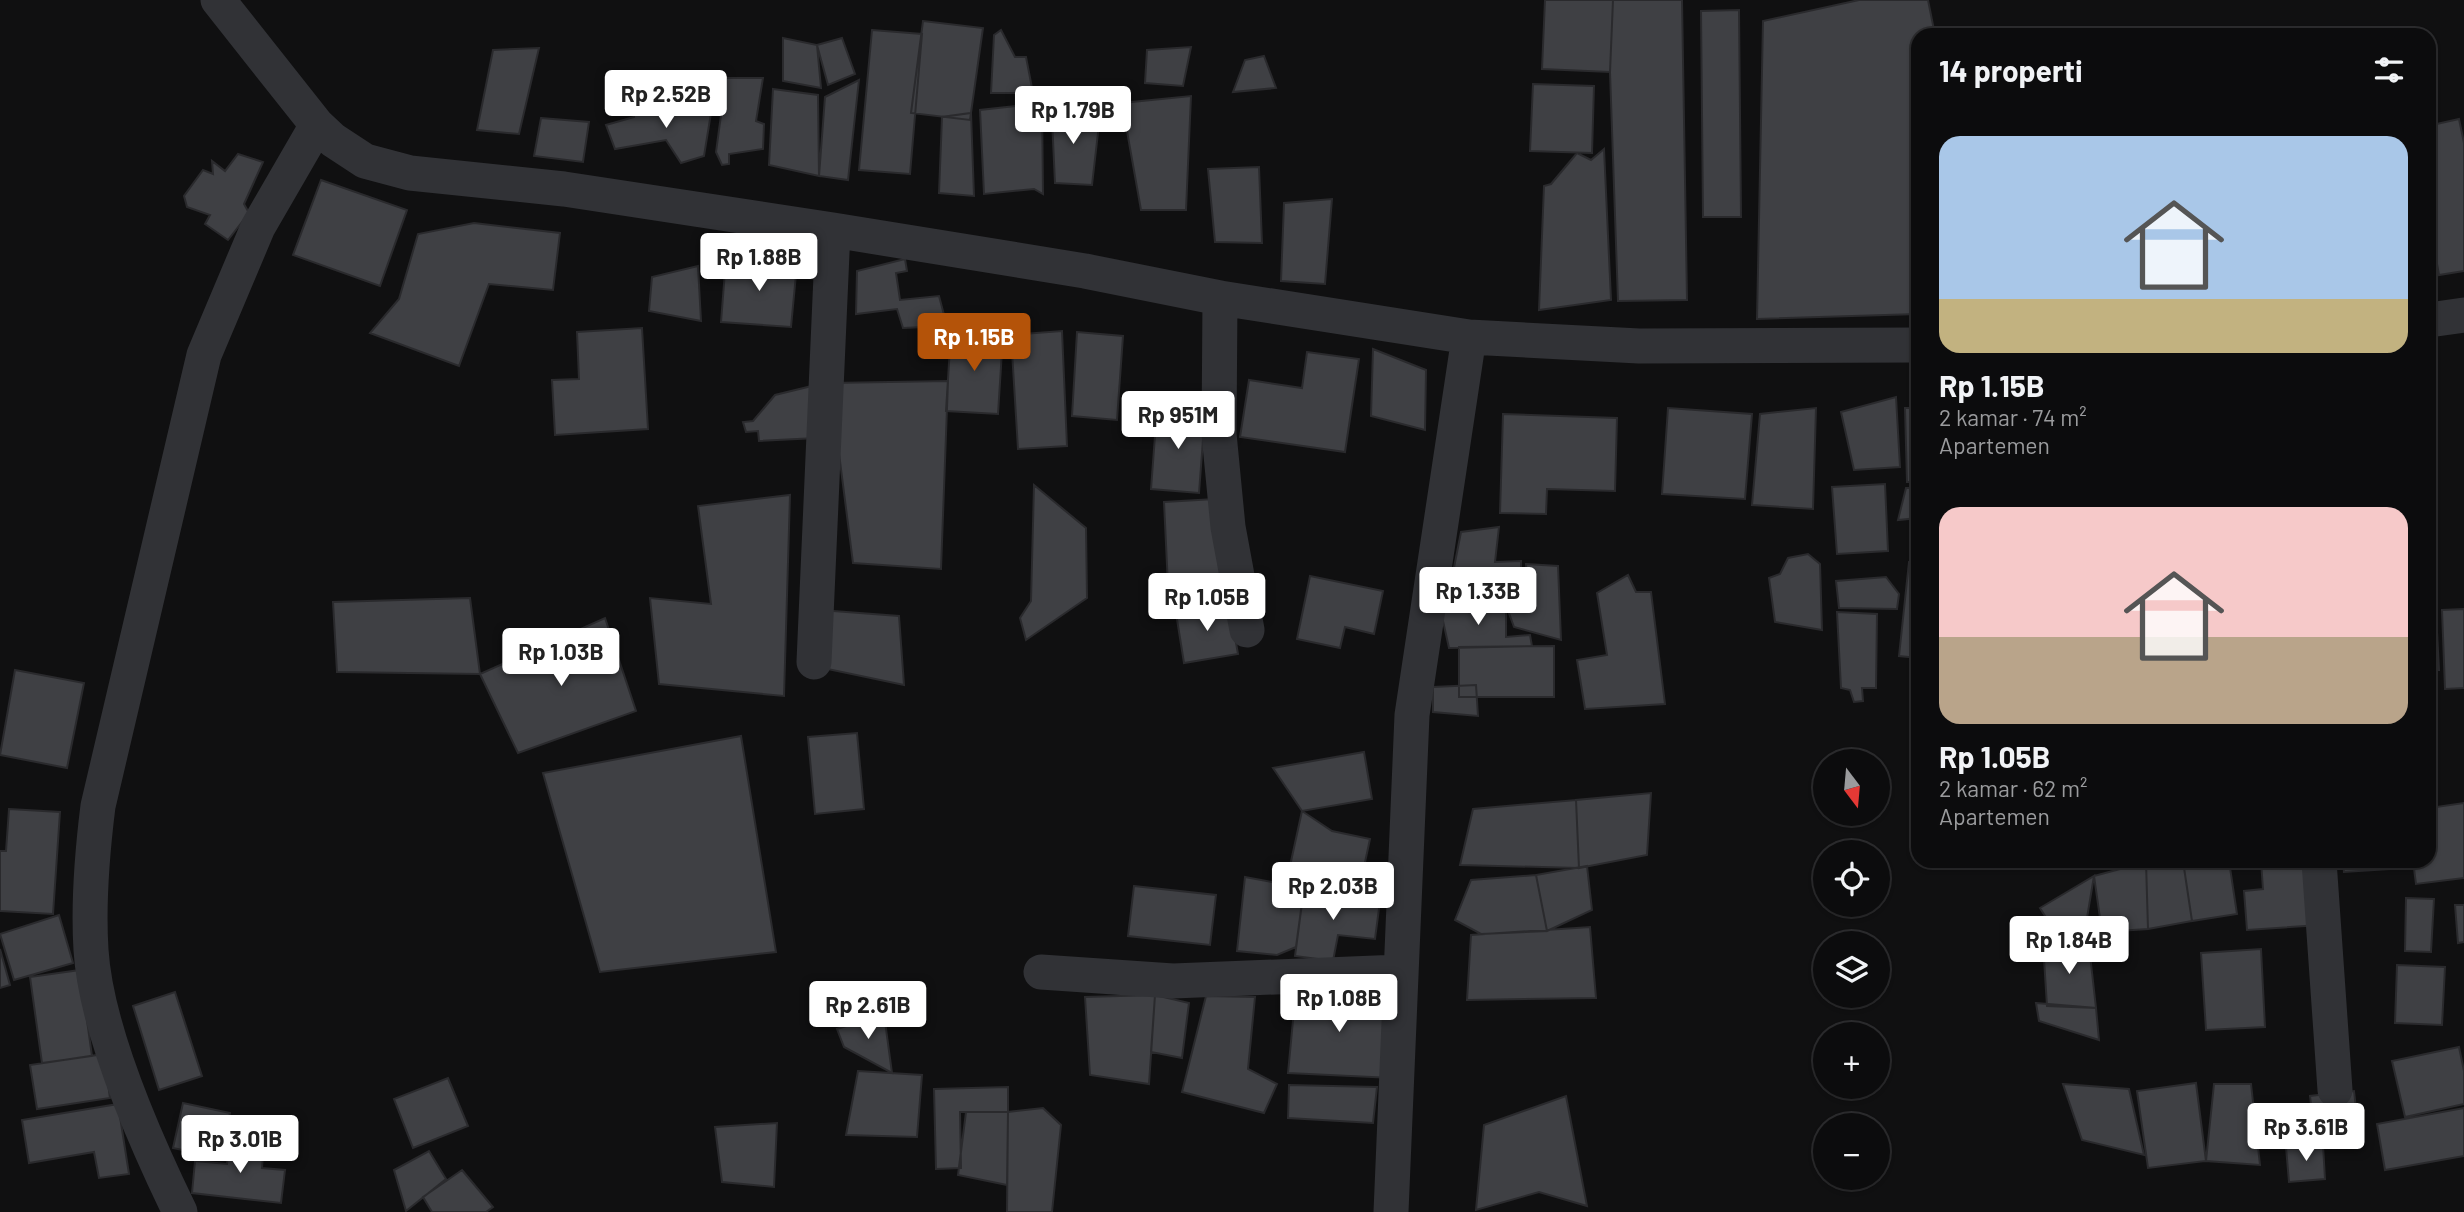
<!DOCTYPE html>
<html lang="id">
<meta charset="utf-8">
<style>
:root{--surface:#0c0c0d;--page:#151516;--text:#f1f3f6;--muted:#9a9b9d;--line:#2c2c2e;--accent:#b45309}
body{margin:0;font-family:Barlow,sans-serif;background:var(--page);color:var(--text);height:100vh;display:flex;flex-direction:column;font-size:26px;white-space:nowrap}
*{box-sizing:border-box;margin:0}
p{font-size:23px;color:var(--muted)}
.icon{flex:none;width:38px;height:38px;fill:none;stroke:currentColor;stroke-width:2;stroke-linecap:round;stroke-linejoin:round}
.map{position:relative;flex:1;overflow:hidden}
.drawer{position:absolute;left:1911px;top:28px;width:525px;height:840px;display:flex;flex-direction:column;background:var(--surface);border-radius:21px;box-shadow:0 2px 5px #0004,0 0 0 2px var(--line)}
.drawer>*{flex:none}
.needle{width:46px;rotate:164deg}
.fabs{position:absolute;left:1813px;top:749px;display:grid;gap:14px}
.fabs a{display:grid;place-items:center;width:77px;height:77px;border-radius:50%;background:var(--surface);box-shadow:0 2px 5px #0004,0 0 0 2px var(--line);font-size:35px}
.price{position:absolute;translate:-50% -60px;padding:0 16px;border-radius:7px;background:#fff;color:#222;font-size:23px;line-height:46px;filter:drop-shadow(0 2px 4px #0008)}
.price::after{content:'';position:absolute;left:50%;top:42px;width:21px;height:16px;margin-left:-10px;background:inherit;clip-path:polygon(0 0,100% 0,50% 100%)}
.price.active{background:var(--accent);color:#fff}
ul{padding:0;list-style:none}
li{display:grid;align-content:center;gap:14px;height:371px;padding:0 28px}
li span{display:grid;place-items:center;height:217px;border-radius:21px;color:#555}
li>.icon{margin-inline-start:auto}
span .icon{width:126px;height:126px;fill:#fffc;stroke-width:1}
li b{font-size:30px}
h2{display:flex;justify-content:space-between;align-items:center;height:84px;padding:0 28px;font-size:30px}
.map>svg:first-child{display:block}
.building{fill:#3f4044;stroke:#2a2a2d;stroke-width:2}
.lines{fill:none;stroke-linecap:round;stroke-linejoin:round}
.street{stroke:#313236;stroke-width:35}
</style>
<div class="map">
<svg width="2464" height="1212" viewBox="0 0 2464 1212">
<rect width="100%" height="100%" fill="#101011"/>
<!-- building -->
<path class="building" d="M 1545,0 L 1613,0 L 1610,72 L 1542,69 Z
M 1613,0 L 1682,0 L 1687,300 L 1618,301 L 1610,72 Z
M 1859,0 L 1928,0 L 1935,35 L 1918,35 L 1918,314 L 1757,319 L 1763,21 Z
M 1739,10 L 1741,217 L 1703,217 L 1701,11 Z
M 923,21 L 983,28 L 970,120 L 911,113 Z
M 872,30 L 922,34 L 910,174 L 859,170 Z
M 1001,30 L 1015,57 L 1026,57 L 1033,93 L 991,93 L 994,35 Z
M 783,38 L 817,45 L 821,88 L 783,81 Z
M 842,38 L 855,74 L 828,85 L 817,45 Z
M 1191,47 L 1183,86 L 1145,83 L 1147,50 Z
M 539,48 L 519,134 L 477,130 L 493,50 Z
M 1264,56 L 1276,88 L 1233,92 L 1245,60 Z
M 726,78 L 763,78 L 756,121 L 764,124 L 763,149 L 729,154 L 729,164 L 722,165 L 716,152 Z
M 859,80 L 848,180 L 819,176 L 825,97 Z
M 1533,84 L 1594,86 L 1592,153 L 1530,151 Z
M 773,89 L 818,95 L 819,176 L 769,165 Z
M 1191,96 L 1186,210 L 1141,210 L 1122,103 Z
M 1051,98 L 1099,124 L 1092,185 L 1055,183 Z
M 1042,103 L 1043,194 L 1034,189 L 984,194 L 980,110 Z
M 712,107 L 704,156 L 681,163 L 666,140 L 615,149 L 606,125 L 634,117 L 633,108 Z
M 971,113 L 974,196 L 939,193 L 942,117 Z
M 541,118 L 589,122 L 583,162 L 534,156 Z
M 2459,119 L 2464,143 L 2464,271 L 2439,275 L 2437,264 L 2429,266 L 2429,148 L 2435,147 L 2432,125 Z
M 1604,149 L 1611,300 L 1539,310 L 1544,186 L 1551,184 L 1577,153 L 1591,160 Z
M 238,154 L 263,162 L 244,204 L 249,213 L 228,240 L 205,224 L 210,215 L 187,207 L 184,196 L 203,170 L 213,174 L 212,161 L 225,171 Z
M 1259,167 L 1262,243 L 1215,242 L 1208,169 Z
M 321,180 L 407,210 L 380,286 L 293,255 Z
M 1332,199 L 1325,284 L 1281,281 L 1284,203 Z
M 474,223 L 560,233 L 553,290 L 489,284 L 459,366 L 370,333 L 399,299 L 418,234 Z
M 726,258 L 797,264 L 791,327 L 721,322 Z
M 905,259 L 907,271 L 896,273 L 900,300 L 939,296 L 947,326 L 903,328 L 897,309 L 856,314 L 857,271 Z
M 698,266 L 701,321 L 649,311 L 652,277 Z
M 642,328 L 648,429 L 555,435 L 552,380 L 579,379 L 577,332 Z
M 951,331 L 1003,335 L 998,414 L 946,411 Z
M 1062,331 L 1067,446 L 1018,449 L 1011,335 Z
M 1077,332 L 1123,336 L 1117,420 L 1072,416 Z
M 1373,349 L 1426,370 L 1425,430 L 1371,416 Z
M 1307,352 L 1359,359 L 1345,452 L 1240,437 L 1249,380 L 1302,388 Z
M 948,381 L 941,569 L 853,563 L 830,383 Z
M 824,383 L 837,437 L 759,441 L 758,431 L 746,432 L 743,422 L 753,421 L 775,395 Z
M 1896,397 L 1900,467 L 1854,470 L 1841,412 Z
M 1668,408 L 1752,414 L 1745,499 L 1662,494 Z
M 1816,408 L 1813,509 L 1752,505 L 1760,414 Z
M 1905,408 L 1918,408 L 1918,482 L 1907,482 Z
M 1157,409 L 1205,413 L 1199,493 L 1151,489 Z
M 1503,414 L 1617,418 L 1615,491 L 1547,489 L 1546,514 L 1500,513 Z
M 1885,484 L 1888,551 L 1837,554 L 1832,487 Z
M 1034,485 L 1086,528 L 1087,598 L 1026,640 L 1020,618 L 1031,601 Z
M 1906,488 L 1918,488 L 1918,518 L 1898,520 Z
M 790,495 L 784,696 L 659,684 L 650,598 L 711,604 L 698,506 Z
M 1232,498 L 1249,603 L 1169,607 L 1164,502 Z
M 1499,527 L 1495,562 L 1521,561 L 1521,592 L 1447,603 L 1461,532 Z
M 1808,554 L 1820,564 L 1822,630 L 1775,622 L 1769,578 L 1780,574 L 1788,558 Z
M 1909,562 L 1918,563 L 1918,658 L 1899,656 Z
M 1526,564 L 1558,566 L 1561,640 L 1514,627 L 1506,605 L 1528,597 Z
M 1628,575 L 1636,592 L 1651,592 L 1665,704 L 1585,709 L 1577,660 L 1607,655 L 1597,593 Z
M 1310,576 L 1383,591 L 1374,634 L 1345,627 L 1340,648 L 1297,639 Z
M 1886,577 L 1899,594 L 1897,609 L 1839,608 L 1836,581 Z
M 470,598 L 480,674 L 337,672 L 333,602 Z
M 1467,601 L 1469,612 L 1506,605 L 1506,637 L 1530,635 L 1532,646 L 1449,648 L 1439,603 Z
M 1229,603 L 1238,654 L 1184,663 L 1176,613 Z
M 2464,609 L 2464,688 L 2445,689 L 2442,610 Z
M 820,610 L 899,616 L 904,685 L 818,667 Z
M 1837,612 L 1877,614 L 1876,688 L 1862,688 L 1863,701 L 1854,702 L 1850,690 L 1841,688 Z
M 605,618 L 636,711 L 518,753 L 480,674 Z
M 2429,632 L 2437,632 L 2439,670 L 2429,670 Z
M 1554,646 L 1554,697 L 1459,697 L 1459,647 Z
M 15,670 L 84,683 L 67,768 L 0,755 Z
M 1476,685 L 1478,716 L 1433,712 L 1433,687 Z
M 857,733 L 864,809 L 815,814 L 808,737 Z
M 741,736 L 776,952 L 600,972 L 543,773 Z
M 1364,752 L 1372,799 L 1302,811 L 1273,768 Z
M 1651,793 L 1647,855 L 1579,868 L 1576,800 Z
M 1576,800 L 1579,868 L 1460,865 L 1473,809 Z
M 2464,803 L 2464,878 L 2416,884 L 2413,861 L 2429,861 L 2429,808 Z
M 9,809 L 60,812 L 53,914 L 0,911 L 0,851 L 6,851 Z
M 1302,811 L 1332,831 L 1370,839 L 1361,881 L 1290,866 Z
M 2183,861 L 2229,861 L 2237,914 L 2192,921 Z
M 2183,861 L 2192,921 L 2148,929 L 2146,862 Z
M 2261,861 L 2315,861 L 2320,925 L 2247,930 L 2244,891 L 2263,889 Z
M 2343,861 L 2405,861 L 2405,868 L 2344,872 Z
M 2146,862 L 2148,929 L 2102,932 L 2094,876 Z
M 1587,866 L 1592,910 L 1547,931 L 1536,875 Z
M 1536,875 L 1547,931 L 1481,934 L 1455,920 L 1471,880 Z
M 2094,876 L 2086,924 L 2047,919 L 2040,908 Z
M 1245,877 L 1304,888 L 1296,947 L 1277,955 L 1237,951 Z
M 1134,886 L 1216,895 L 1210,945 L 1128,936 Z
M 1304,888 L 1380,901 L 1375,939 L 1338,935 L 1333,961 L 1295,956 Z
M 2406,898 L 2434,899 L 2431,952 L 2405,951 Z
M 2455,905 L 2464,905 L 2464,942 L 2458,943 Z
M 59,915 L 73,963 L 14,980 L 0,934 Z
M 1590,927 L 1596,998 L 1467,1000 L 1471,935 Z
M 2043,943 L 2089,946 L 2096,1008 L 2047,1006 Z
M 0,949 L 10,985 L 0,988 Z
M 2261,949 L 2265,1027 L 2206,1030 L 2201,953 Z
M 2397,965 L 2445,967 L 2442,1025 L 2395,1023 Z
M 80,970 L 92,1056 L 42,1063 L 30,977 Z
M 1296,989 L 1381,991 L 1392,1078 L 1288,1073 Z
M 175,992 L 202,1076 L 159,1090 L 133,1006 Z
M 1155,995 L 1149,1084 L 1090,1075 L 1085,997 Z
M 1155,995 L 1189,1003 L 1182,1058 L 1151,1052 Z
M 1206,996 L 1255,997 L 1248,1069 L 1277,1084 L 1264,1113 L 1182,1092 Z
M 2036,1003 L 2096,1008 L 2099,1040 L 2039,1021 Z
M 884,1014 L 892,1073 L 844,1047 L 837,1029 Z
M 2459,1047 L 2464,1071 L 2464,1104 L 2405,1117 L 2392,1061 Z
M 104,1054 L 110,1098 L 37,1109 L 30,1065 Z
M 858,1071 L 922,1075 L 917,1137 L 846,1135 Z
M 448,1078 L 468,1126 L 413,1148 L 394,1099 Z
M 2196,1083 L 2206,1161 L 2148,1168 L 2137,1091 Z
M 2063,1084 L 2129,1089 L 2144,1155 L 2082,1140 Z
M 2214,1084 L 2251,1084 L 2260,1165 L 2206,1161 Z
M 1289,1085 L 1377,1087 L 1373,1123 L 1288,1118 Z
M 1008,1087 L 1008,1112 L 960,1112 L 961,1168 L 936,1169 L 934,1089 Z
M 2354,1091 L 2359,1134 L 2315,1139 L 2310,1096 Z
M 1566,1096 L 1587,1206 L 1539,1192 L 1476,1210 L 1484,1125 Z
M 183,1103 L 230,1113 L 220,1158 L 173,1148 Z
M 118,1104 L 129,1174 L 99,1178 L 94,1152 L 29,1163 L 22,1120 Z
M 1043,1108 L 1061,1125 L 1052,1212 L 1007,1212 L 1008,1112 Z
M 2464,1108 L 2464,1156 L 2385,1170 L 2377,1124 Z
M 966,1112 L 1008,1112 L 1007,1185 L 958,1175 Z
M 777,1123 L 774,1187 L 722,1182 L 715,1127 Z
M 230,1139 L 264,1142 L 262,1168 L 285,1170 L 281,1203 L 192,1193 L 195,1161 L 227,1164 Z
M 2323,1145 L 2325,1179 L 2289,1182 L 2286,1147 Z
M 429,1151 L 446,1179 L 406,1211 L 394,1170 Z
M 462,1170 L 493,1207 L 486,1212 L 432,1212 L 423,1197 Z"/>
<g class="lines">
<!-- street -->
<path class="street" d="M 218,0 L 317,125 L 333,140 L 365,161 L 410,173 L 564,189 L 833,230 L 1085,271 L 1220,298 L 1469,337 L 1639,346 L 1918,345
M 1220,298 L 1219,434 L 1228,527 L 1247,630
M 2429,320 L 2464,315
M 814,662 L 833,230
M 2319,861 L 2335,1090
M 1041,972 L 1173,981 L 1400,972
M 180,1212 C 145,1140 96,1030 91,950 C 88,902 92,854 98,806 L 204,355 L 258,227 L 317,125
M 1391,1212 L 1412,715 L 1469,337"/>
</g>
</svg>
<div class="fabs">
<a><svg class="needle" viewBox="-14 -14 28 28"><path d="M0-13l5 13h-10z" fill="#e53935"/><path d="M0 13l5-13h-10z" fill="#9a9b9d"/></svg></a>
<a><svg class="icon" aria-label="locate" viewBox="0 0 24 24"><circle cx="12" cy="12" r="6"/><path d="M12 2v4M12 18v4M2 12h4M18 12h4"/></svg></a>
<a><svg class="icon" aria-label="layers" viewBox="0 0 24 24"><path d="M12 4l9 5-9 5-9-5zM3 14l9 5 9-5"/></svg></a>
<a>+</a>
<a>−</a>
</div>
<b class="price" style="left:666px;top:130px">Rp 2.52B</b>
<b class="price" style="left:1073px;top:146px">Rp 1.79B</b>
<b class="price" style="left:759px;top:293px">Rp 1.88B</b>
<b class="price active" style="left:974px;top:373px">Rp 1.15B</b>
<b class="price" style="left:1178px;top:451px">Rp 951M</b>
<b class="price" style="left:1478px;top:627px">Rp 1.33B</b>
<b class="price" style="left:1207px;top:633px">Rp 1.05B</b>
<b class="price" style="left:561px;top:688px">Rp 1.03B</b>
<b class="price" style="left:1333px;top:922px">Rp 2.03B</b>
<b class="price" style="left:2069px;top:976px">Rp 1.84B</b>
<b class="price" style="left:1339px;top:1034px">Rp 1.08B</b>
<b class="price" style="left:868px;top:1041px">Rp 2.61B</b>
<b class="price" style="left:2306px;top:1163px">Rp 3.61B</b>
<b class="price" style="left:240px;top:1175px">Rp 3.01B</b>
<section class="drawer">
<h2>14 properti<svg class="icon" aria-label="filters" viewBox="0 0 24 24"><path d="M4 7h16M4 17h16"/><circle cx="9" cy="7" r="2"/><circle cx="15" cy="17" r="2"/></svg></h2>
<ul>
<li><span style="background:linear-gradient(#a9c7e8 75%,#c2b280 0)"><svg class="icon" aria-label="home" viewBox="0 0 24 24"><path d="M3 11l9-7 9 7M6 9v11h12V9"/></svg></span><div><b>Rp 1.15B</b><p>2 kamar · 74 m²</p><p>Apartemen</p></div></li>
<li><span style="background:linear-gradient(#f6c9c9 60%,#b9a48a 0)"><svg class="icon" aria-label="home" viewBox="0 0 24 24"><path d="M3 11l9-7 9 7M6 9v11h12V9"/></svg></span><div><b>Rp 1.05B</b><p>2 kamar · 62 m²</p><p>Apartemen</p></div></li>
</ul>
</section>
</div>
